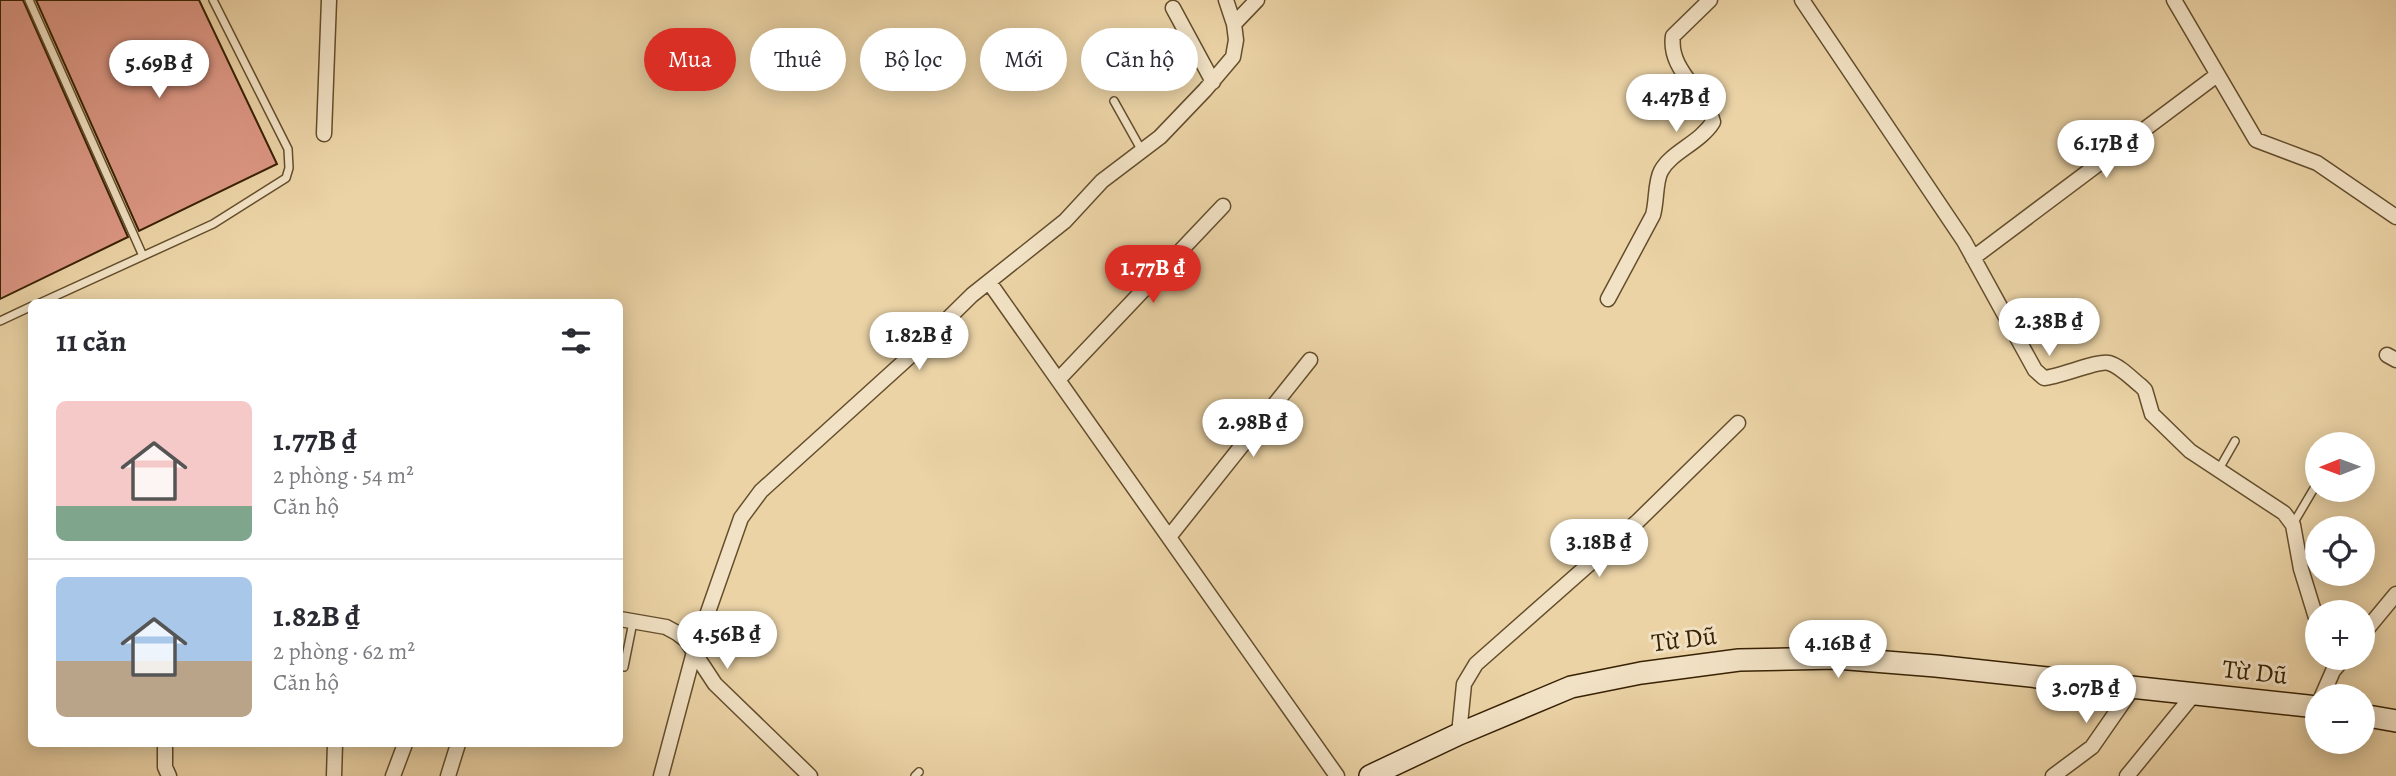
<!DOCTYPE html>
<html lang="vi">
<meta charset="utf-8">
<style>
:root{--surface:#fff;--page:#f7f7f7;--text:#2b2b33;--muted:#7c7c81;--line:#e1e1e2;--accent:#d93025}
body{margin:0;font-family:Alegreya,serif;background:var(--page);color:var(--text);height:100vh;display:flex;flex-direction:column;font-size:26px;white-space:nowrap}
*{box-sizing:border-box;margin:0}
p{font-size:23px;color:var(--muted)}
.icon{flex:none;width:38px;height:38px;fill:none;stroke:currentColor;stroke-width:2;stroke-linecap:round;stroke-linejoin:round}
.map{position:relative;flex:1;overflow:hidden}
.drawer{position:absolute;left:28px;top:299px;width:595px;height:448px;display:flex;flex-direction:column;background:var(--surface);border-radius:10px;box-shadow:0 4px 18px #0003}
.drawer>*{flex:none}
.banner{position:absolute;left:644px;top:28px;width:665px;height:63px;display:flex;gap:14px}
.needle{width:46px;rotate:269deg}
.tools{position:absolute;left:2305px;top:432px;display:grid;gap:14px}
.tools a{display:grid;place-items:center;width:70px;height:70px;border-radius:50%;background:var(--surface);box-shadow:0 4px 18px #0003;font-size:35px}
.price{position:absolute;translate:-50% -60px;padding:0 16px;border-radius:24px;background:#fff;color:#222;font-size:23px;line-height:46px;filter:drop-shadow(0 2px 4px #0008)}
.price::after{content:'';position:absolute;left:50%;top:42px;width:21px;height:16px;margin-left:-10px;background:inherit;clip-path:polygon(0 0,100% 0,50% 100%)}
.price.current{background:var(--accent);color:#fff}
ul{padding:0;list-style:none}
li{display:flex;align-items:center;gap:21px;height:175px;padding:0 28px}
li+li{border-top:2px solid var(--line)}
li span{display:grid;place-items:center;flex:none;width:196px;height:140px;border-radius:10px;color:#555}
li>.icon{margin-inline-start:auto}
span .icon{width:84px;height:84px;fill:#fffc;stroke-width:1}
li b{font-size:30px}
h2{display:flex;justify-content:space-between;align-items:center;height:84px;padding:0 28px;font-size:30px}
.chip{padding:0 24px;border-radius:32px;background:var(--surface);box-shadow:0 4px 18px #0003;font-size:24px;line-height:63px}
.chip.current{background:var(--accent);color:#fff}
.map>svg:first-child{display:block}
.building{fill:#dd9785;stroke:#372103;stroke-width:2}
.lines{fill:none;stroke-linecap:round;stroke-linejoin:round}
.lane-casing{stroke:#644e2c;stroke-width:10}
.street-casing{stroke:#644e2c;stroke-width:17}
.secondary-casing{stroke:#372103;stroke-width:24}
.lane{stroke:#f2e2c5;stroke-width:7}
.street{stroke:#f2e2c5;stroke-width:14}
.secondary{stroke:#f2e2c5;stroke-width:21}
.labels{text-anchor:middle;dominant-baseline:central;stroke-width:6;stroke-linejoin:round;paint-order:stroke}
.street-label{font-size:26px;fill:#372103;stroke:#f2e2c5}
</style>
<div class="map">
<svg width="2396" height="776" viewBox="0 0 2396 776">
<rect width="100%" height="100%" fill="#ebd3a6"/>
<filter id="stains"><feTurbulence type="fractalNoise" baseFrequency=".00286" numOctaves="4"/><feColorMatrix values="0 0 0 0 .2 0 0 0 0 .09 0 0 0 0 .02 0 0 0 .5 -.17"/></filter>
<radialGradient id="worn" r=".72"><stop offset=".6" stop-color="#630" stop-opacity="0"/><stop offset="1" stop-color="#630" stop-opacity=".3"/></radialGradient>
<!-- building -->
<path class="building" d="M 0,0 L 23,0 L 128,237 L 0,299 Z
M 36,0 L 199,0 L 277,164 L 139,231 Z"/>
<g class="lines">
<defs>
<path id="lane" d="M 29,0 L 143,256
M 1114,101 L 1142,151
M 40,303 L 213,224 L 286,178 L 289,168 L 288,149 L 213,0
M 0,321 L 32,306
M 2219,469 L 2235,441
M 2293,524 L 2316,485
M 624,667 L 633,622
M 915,776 L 919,772"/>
<path id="street" d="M 1226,0 L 1234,24
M 1802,0 L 1964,241 L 2035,370 L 2044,378 C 2060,377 2098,360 2109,363 C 2120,366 2132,379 2141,386 L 2145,390 L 2152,414 L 2190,451 L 2284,513 L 2293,525 L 2301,569 L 2317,621
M 2174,0 L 2256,140 L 2317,163 L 2396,217
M 1173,8 L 1213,82
M 324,134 L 329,0
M 1973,258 L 2217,75
M 989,282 L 1337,776
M 1608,299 L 1653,215 C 1657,201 1655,182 1661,171 C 1671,152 1700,143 1713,122 C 1705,90 1668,71 1673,36 L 1710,0
M 2387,355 L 2396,360
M 1058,380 L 1223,206
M 1169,537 L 1310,360
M 620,619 L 666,627 L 677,633 L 686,640 L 715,684 L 810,776
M 2362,635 L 2396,594
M 2322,696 L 2333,671 L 2344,658
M 1459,734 L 1464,684 L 1476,664 L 1638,521 L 1738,423
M 165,744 L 165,767 L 169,776
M 334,776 L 335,744
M 393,776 L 405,744
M 448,776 L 458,744
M 661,776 L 694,652 L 741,518 L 761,491 L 908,358 L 972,295 L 1065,221 L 1102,181 L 1160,137 L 1205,90 L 1233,57 L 1236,40 L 1234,24 L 1257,0
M 2053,776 L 2092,747 L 2133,688
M 2127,776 L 2194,694"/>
<path id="secondary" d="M 2362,715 L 2396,721
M 1370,776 L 1459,734 L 1571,687 L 1641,673 L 1739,660 L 1836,658 L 1936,666 L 2317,707"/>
</defs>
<!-- lane casing -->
<use href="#lane" class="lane-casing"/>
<!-- street casing -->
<use href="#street" class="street-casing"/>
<!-- secondary casing -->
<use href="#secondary" class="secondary-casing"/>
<!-- lane -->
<use href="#lane" class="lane"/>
<!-- street -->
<use href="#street" class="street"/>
<!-- secondary -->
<use href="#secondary" class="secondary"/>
</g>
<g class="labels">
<!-- street labels -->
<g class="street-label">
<text transform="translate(1684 639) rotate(-7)">Từ Dũ</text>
<text transform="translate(2255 672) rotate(6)">Từ Dũ</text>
</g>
</g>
<rect width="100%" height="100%" filter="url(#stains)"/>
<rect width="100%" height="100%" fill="url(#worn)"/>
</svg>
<div class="tools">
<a><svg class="needle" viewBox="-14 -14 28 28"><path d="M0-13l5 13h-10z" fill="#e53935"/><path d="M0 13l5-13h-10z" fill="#7c7c81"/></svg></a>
<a><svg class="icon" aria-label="locate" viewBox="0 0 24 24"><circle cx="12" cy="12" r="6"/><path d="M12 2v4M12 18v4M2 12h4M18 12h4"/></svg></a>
<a>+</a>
<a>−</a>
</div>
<b class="price" style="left:159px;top:100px">5.69B ₫</b>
<b class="price" style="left:1676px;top:134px">4.47B ₫</b>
<b class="price" style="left:2106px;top:180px">6.17B ₫</b>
<b class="price current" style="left:1153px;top:305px">1.77B ₫</b>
<b class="price" style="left:2049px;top:358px">2.38B ₫</b>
<b class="price" style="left:919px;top:372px">1.82B ₫</b>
<b class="price" style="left:1253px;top:459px">2.98B ₫</b>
<b class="price" style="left:1599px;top:579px">3.18B ₫</b>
<b class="price" style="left:727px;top:671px">4.56B ₫</b>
<b class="price" style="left:1838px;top:680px">4.16B ₫</b>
<b class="price" style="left:2086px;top:725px">3.07B ₫</b>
<div class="banner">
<a class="chip current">Mua</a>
<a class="chip">Thuê</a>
<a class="chip">Bộ lọc</a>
<a class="chip">Mới</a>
<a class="chip">Căn hộ</a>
</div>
<section class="drawer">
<h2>11 căn<svg class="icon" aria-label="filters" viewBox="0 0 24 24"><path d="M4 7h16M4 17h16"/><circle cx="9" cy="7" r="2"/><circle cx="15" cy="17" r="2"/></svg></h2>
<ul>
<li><span style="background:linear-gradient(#f6c9c9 75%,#7fa58c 0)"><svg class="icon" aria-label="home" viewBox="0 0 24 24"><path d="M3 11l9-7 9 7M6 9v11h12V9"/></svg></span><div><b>1.77B ₫</b><p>2 phòng · 54 m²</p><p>Căn hộ</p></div></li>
<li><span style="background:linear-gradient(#a9c7e8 60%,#b9a48a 0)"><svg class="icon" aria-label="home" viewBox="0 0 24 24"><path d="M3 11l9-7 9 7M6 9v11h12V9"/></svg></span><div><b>1.82B ₫</b><p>2 phòng · 62 m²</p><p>Căn hộ</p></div></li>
</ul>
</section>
</div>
